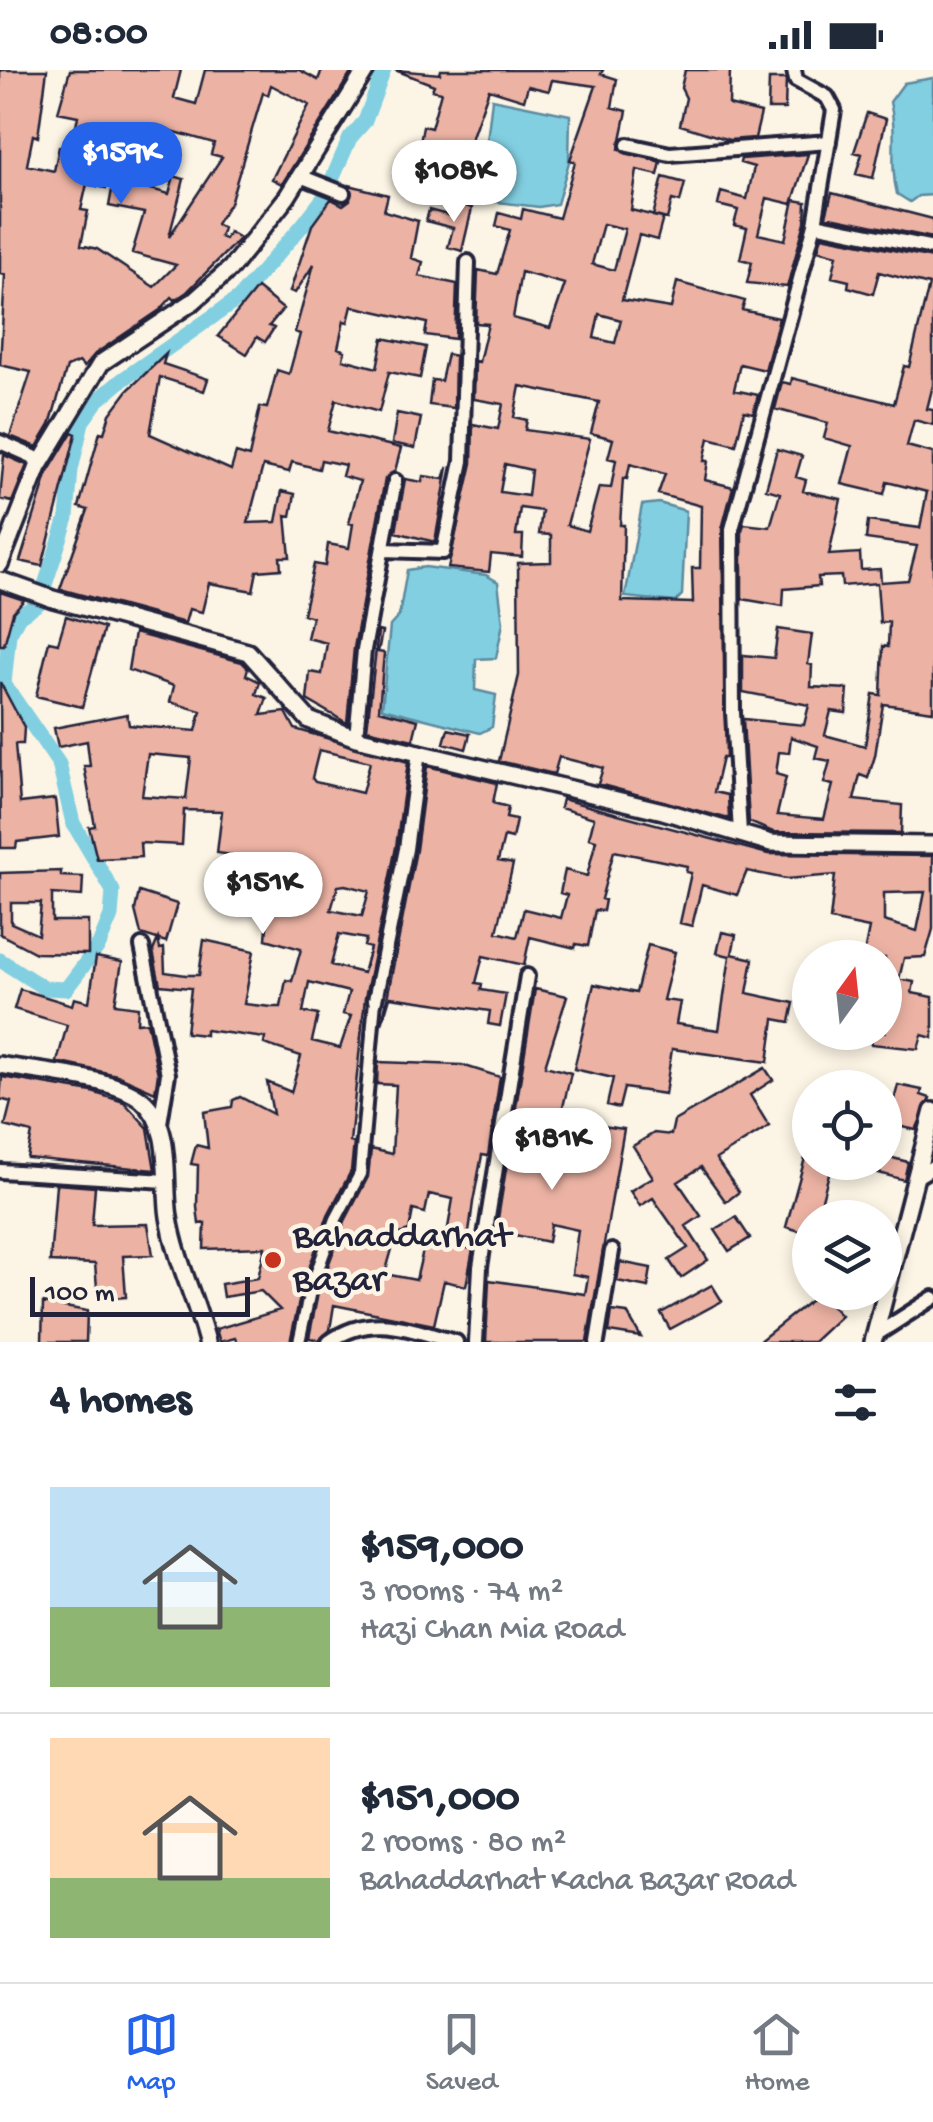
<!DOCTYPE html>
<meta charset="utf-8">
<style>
:root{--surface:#fff;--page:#f6f6f7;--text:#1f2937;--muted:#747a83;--line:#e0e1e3;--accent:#2563eb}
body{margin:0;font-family:"Gochi Hand",sans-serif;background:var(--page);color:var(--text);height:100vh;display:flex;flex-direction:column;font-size:38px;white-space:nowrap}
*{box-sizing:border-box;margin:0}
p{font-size:32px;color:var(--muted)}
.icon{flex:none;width:55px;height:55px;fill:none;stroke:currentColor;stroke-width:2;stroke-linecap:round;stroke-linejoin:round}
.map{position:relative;height:1272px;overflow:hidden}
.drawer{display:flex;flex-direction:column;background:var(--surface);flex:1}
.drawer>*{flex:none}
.needle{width:65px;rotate:15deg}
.tools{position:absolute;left:792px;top:870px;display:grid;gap:20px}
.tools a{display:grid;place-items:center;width:110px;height:110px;border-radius:50%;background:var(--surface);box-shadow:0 5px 15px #0003;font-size:50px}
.scale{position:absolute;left:30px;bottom:25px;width:220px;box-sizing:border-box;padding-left:10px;border:5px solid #22223b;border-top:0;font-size:28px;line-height:35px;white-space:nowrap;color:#22223b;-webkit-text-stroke:8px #fcf5e5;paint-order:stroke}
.price{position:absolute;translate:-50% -85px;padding:0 22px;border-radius:35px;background:#fff;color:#222;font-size:32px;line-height:65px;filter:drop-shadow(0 2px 5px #0008)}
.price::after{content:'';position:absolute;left:50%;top:60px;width:30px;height:22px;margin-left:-15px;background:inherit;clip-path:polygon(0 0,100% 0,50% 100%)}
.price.active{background:var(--accent);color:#fff}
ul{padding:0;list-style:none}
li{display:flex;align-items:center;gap:30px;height:250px;padding:0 50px}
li+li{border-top:2px solid var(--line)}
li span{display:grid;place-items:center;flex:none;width:280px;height:200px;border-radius:0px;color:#555}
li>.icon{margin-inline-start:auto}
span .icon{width:120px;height:120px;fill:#fffc;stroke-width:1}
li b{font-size:42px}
h2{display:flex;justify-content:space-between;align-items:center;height:120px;padding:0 50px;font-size:42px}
.status{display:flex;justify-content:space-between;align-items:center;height:70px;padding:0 50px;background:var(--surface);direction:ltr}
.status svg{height:28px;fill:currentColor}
.tab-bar{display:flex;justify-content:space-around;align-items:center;height:140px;border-top:2px solid var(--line);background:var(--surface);font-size:28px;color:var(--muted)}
.tab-bar a{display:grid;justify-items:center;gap:5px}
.tab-bar .active{color:var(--accent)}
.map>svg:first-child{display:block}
.water{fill:#82cfe1;stroke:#5c8a9f;stroke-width:2.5}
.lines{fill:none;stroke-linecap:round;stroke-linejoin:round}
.canal{stroke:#82cfe1;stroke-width:15}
.building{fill:#ecb3a4;stroke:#22223b;stroke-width:2.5;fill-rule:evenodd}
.pedestrian-casing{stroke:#22223b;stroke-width:18}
.minor-casing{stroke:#22223b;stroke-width:20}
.tertiary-casing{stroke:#22223b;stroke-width:22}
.pedestrian{stroke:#fcf5e5;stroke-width:10}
.minor{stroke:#fcf5e5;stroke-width:12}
.tertiary{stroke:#fcf5e5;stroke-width:15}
.poi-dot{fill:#c8321e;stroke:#fcf5e5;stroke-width:4}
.labels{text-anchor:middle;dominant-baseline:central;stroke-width:9;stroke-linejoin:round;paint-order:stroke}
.poi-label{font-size:38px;fill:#22223b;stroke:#fcf5e5;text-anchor:start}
</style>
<div class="status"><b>08:00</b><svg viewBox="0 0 49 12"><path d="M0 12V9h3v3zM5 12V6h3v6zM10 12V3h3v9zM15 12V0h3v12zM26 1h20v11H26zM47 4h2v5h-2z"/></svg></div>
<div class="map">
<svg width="933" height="1272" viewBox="0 0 933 1272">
<rect width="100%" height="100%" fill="#fcf5e5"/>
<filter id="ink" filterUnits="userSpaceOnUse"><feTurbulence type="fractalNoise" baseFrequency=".01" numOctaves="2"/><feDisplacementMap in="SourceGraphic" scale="20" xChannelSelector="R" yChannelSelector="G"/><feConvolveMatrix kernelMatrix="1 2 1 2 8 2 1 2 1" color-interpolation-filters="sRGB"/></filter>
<g filter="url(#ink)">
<!-- water -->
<path class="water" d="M 933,8 L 933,125 L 918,126 L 910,132 L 897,124 C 889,93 898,63 890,32 L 904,13 Z
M 492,29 L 570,45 L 569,92 L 557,134 L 539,137 L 480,130 Z
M 659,433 L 686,441 L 682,525 L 675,532 L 625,527 L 642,435 Z
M 425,497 L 486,505 L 498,512 L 503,553 L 496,588 L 476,589 L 475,620 L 496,625 L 492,657 L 480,663 L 382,638 L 390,556 L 399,546 L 407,500 Z"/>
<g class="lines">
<!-- canal -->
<path class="canal" d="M 0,890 L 44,918 L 66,919 L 99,875 L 111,846 L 113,821 L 73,753 L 59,694 L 4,614 L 9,564 L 19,546 L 39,533 L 67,448 L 71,400 L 82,352 L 97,331 L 122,310 L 238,229 L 301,157 L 325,126 L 350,68 L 365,51 L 384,0"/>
</g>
<!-- building -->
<path class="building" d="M 0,0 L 47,0 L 38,67 L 33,65 L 27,95 L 54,101 L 59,77 L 71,79 L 78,46 L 58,42 L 70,0 L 181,0 L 174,28 L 196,34 L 205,0 L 299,0 L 318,10 L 322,0 L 353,0 L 282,114 L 272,109 L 309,35 L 271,15 L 268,25 L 263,23 L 230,133 L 216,154 L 223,158 L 220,167 L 225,169 L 229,162 L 240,168 L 187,222 L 175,230 L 172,227 L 160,240 L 95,284 L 84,297 L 79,292 L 67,297 L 50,355 L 37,377 L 10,366 L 31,302 L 0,295 L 5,205 L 0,204 ZM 154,56 L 214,73 L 211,84 L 222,87 L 169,167 L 184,109 L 174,106 L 169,124 L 114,109 L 109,136 L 144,143 L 132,183 L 176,195 L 154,217 L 97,179 L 81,175 L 88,141 L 81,140 L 87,114 L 106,118 L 114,84 L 137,90 L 144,62 L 152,65 Z
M 395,0 L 440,4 L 441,0 L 603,0 L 601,4 L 617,9 L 612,37 L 627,41 L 619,79 L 661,92 L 658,105 L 637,100 L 631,140 L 663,148 L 657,170 L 639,165 L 622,230 L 671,238 L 677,212 L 745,231 L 742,240 L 779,248 L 765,300 L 740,294 L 734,320 L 758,325 L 753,343 L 744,341 L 736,375 L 709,368 L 704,391 L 708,391 L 705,410 L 733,417 L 722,459 L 726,688 L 722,688 L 714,722 L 728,725 L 729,749 L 598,714 L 603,698 L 559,687 L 554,704 L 499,691 L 519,605 L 518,493 L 551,492 L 551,465 L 539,464 L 542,441 L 520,438 L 516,465 L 523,465 L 522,487 L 491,484 L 489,502 L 448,498 L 472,393 L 473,354 L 498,359 L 503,334 L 474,329 L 475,291 L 479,292 L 488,254 L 476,253 L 478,200 L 497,204 L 510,160 L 496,156 L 499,143 L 521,149 L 523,139 L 559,148 L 575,92 L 570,90 L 596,16 L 552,10 L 549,21 L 528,16 L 524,30 L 489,19 L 464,89 L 445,83 L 435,122 L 412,116 L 423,56 L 431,58 L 441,22 L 432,20 L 434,15 ZM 603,154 L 625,159 L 614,200 L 592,194 ZM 521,202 L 565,214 L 550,258 L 513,248 ZM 599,244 L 621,250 L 615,273 L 594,268 ZM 520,316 L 599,332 L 591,363 L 613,369 L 608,388 L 616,390 L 611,418 L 599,417 L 587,461 L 567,455 L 590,369 L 525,360 L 527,350 L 514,347 ZM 505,394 L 531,400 L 528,426 L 500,422 ZM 630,394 L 665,404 L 658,424 L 701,436 L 700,498 L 692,498 L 693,533 L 622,531 L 624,455 L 620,455 L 623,408 L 627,409 Z
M 685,0 L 730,0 L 729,35 L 761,43 L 755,68 L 729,70 L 680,55 L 686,28 L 681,18 Z
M 769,9 L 786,9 L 785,39 L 768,39 Z
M 867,43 L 886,49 L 873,108 L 856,104 L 862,84 L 854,82 Z
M 808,84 L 792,134 L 767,128 L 758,164 L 785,170 L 794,130 L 806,132 L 805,152 L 787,217 L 747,213 L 752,192 L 740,189 L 747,158 L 734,155 L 738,140 L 718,135 L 721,122 L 747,129 L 754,97 L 740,93 L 741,89 Z
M 663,107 L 685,113 L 680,132 L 672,130 L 667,149 L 653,146 Z
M 349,115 L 388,125 L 384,141 L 418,151 L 411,188 L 423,192 L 419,206 L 457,214 L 455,269 L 425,265 L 427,253 L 352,236 L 348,252 L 344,251 L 338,278 L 345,281 L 343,289 L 377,298 L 383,268 L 426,277 L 420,308 L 389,302 L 379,342 L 336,330 L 328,361 L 401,378 L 395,401 L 385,409 L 354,578 L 347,653 L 307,630 L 310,602 L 322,604 L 327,573 L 307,568 L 312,547 L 303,544 L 314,494 L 325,496 L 328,474 L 349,478 L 353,454 L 349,453 L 360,411 L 342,406 L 345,395 L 321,390 L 319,399 L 292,392 L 289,402 L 263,396 L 248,453 L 276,452 L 282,421 L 295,424 L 291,446 L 286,445 L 290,487 L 280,487 L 281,499 L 257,501 L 253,521 L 209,513 L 202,542 L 189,539 L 185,553 L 60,519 L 88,440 L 79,437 L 100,362 L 104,363 L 110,344 L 128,320 L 166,284 L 163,294 L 208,309 L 204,321 L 160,307 L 150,364 L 231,400 L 236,383 L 249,387 L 260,337 L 267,338 L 277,300 L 289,304 L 300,264 L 295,262 L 314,194 L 295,223 L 290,221 L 312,155 L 331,129 L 343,135 L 350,130 Z
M 832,123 L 933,149 L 933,168 L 826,146 Z
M 459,134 L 472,138 L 462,181 L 448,177 L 453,158 L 426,151 L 429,140 L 455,147 Z
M 822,166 L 933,188 L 933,315 L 927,339 L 933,340 L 933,355 L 914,350 L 907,376 L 933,383 L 933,641 L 883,634 L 875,686 L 868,708 L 860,705 L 854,730 L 902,735 L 901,763 L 773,762 L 749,752 L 743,649 L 804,655 L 809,635 L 743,622 L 743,585 L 774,588 L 778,559 L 812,564 L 808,594 L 812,595 L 811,617 L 848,619 L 846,643 L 831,641 L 825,665 L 865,676 L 873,624 L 881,625 L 883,576 L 888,577 L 889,552 L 880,553 L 877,513 L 842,516 L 841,506 L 818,507 L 819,516 L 784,519 L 783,536 L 742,529 L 742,460 L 744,454 L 770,457 L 780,423 L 766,419 L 777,379 L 802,386 L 796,407 L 806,410 L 803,421 L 841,429 L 829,485 L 860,483 L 861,500 L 880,499 L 881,512 L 908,510 L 917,476 L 866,469 L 868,451 L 920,458 L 927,422 L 887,412 L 884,424 L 842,414 L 852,376 L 824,368 L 828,353 L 775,339 L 782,312 L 791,314 L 792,308 L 894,334 L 904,296 L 909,297 L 929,215 L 879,202 L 873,224 L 848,217 L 849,211 L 832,207 L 837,185 L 818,180 ZM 791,667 L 818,676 L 815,688 L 830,691 L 824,713 L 833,715 L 824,749 L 777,745 L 786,707 L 776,704 L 779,682 L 789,683 Z
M 257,218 L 283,239 L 269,256 L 274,258 L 265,272 L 257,267 L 247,284 L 218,266 Z
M 447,284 L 455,286 L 454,338 L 429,335 L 432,310 L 441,311 Z
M 397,343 L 421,348 L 415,378 L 392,373 Z
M 72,362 L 76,364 L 42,496 L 20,491 L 48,402 Z
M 4,385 L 27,395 L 12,432 L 0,429 Z
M 448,397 L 435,472 L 396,462 L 405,409 L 422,412 L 423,406 L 444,409 Z
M 0,522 L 24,530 L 13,542 L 4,575 L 0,575 Z
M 66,546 L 104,558 L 82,637 L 36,626 L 49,571 L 58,573 Z
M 378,561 L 382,562 L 378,582 L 384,583 L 379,640 L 418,650 L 413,670 L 367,659 Z
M 134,563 L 242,592 L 248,598 L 246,605 L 260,612 L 256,624 L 267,628 L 261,645 L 286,642 L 295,659 L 408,692 L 396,777 L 365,928 L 350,1072 L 354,1073 L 351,1101 L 328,1145 L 302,1218 L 290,1272 L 237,1272 L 235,1268 L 220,1272 L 216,1259 L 280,1240 L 261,1221 L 223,1227 L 221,1214 L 258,1208 L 265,1177 L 204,1179 L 205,1153 L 199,1154 L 197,1137 L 198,1095 L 191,1094 L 196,1075 L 208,1078 L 204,1042 L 232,1037 L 233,1030 L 240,1027 L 273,1044 L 267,1012 L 291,1022 L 301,986 L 264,974 L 265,968 L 205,960 L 205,965 L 186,963 L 191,918 L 160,915 L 153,881 L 158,869 L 160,879 L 164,878 L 165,902 L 186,905 L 199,905 L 204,870 L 254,881 L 244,934 L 272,937 L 281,937 L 286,910 L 292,911 L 301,879 L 266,869 L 268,845 L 237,837 L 245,808 L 227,804 L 232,785 L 217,783 L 222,741 L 184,740 L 182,775 L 140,773 L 141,787 L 97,789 L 89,757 L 95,756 L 84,696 L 90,696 L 87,671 L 58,677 L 54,658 L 127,644 L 129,655 L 196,661 L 201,641 L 170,632 L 174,616 L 128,600 ZM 319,680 L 370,692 L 362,723 L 315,712 L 312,708 ZM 148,684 L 191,688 L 186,729 L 142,726 ZM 345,815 L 369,821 L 362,846 L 331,840 L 338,816 ZM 339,864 L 366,869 L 364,876 L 370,878 L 363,903 L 331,895 ZM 309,912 L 349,922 L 343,944 L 351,946 L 340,978 L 312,971 L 318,945 L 303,942 Z
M 0,612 L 24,657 L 23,674 L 15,674 L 20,733 L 55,729 L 59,767 L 17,772 L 16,778 L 1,778 Z
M 448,659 L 470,664 L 466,679 L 444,673 Z
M 427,696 L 497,713 L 493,733 L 508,737 L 506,748 L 516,750 L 512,769 L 504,767 L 498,791 L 513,794 L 497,862 L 517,867 L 524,839 L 561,848 L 567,825 L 560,823 L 565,800 L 587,806 L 596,770 L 589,768 L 594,748 L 560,738 L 562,729 L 768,784 L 933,786 L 933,859 L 925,887 L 904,888 L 899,909 L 914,912 L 912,923 L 933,927 L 933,968 L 922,965 L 918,979 L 871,974 L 873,962 L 885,962 L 885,888 L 863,888 L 869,858 L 830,850 L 835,805 L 786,809 L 747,801 L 737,825 L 702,815 L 692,856 L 680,853 L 691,803 L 686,802 L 687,796 L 614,781 L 601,829 L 605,830 L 603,841 L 595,840 L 588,876 L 576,874 L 575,878 L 530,867 L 524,895 L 483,886 L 476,913 L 482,914 L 481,920 L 506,924 L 500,956 L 488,954 L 490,941 L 390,927 L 382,954 L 416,780 ZM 925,822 L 917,861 L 884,851 L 884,823 Z
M 61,801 L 61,806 L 83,807 L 82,826 L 52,824 L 52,851 L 88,851 L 88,884 L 36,883 L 0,864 L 0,803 ZM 11,833 L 41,833 L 38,865 L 11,853 Z
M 139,822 L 177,834 L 166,872 L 141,864 L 135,840 Z
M 722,862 L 736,865 L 732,884 L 753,889 L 747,923 L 794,933 L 790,952 L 774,949 L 768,992 L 672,979 L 665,1024 L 624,1018 L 619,1038 L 607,1035 L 613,1008 L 574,999 L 594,914 L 636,923 L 648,875 L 675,882 L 663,930 L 680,932 L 676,954 L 719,960 L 730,886 L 717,883 Z
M 96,887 L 122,892 L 115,934 L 138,937 L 137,953 L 147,952 L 158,1004 L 155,1022 L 117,1005 L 57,992 L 67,955 L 14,939 L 20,919 L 72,935 L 74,928 L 89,932 Z
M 535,919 L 567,926 L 545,996 L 571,1003 L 560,1050 L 624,1059 L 587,1272 L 486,1272 L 489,1210 L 585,1224 L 588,1207 L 572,1204 L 578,1160 L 551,1154 L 548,1172 L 496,1161 Z
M 378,992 L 462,995 L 500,1007 L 488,1086 L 482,1085 L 473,1132 L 467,1178 L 473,1179 L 466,1216 L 444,1211 L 434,1255 L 334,1235 L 330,1260 L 320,1270 L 309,1268 L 318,1223 L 344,1153 L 368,1107 L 371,1079 L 392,1084 L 396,1015 L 377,1014 ZM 429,1124 L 453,1129 L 444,1181 L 424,1176 L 416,1210 L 385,1204 L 396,1165 L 409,1161 L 413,1140 L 425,1143 Z
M 765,998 L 773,1010 L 750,1025 L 769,1056 L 716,1089 L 739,1122 L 726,1132 L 701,1097 L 678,1112 L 701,1146 L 686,1156 L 708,1190 L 681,1208 L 669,1190 L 688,1178 L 653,1128 L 640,1136 L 630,1121 L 653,1107 L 633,1076 L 654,1063 L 671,1065 L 674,1051 Z
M 2,1007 L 92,1022 L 124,1032 L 148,1058 L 155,1100 L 27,1088 L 32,1063 L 5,1056 L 11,1032 L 0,1029 Z
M 898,1015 L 922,1020 L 921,1025 L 930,1028 L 916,1060 L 888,1054 Z
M 885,1086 L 908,1092 L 904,1110 L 854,1096 L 855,1092 L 885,1092 Z
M 805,1088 L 831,1096 L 817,1148 L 810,1148 L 810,1164 L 786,1157 Z
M 56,1114 L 95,1117 L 92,1155 L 148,1154 L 153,1185 L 123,1186 L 126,1227 L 98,1229 L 95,1194 L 50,1192 Z
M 736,1147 L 750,1168 L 729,1181 L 715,1160 Z
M 620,1192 L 651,1198 L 648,1217 L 617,1211 Z
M 712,1215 L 722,1231 L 670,1259 L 661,1243 Z
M 820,1223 L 841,1246 L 813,1272 L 758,1272 Z
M 43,1233 L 87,1241 L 86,1272 L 42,1272 Z
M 612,1241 L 627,1243 L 641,1267 L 609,1262 Z"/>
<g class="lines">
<defs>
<path id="pedestrian" d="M 299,1272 L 310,1221 L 336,1149 L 360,1104 L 375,930"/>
<path id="minor" d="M 628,75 L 670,84 L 829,72
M 300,106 L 343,123
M 815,154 L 933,178
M 0,372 L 34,387 L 38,397
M 384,480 L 443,482 L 462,391 L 468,192
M 356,668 L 364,580 L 395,411
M 740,763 L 733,643 L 732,459 L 815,154 L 834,40 L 827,27 L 796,10 L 794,0
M 142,876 L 168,1004 L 160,1053
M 375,930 L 406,779 L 419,682
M 0,1101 L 166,1111
M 918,1106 L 933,1097
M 877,1264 L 933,1228
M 329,1272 C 372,1241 409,1260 456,1272
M 476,1272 L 480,1197 L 527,906
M 597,1272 L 612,1181"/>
<path id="tertiary" d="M 0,494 L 38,397 L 101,293 L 194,231 L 231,198 L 287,127 L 366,0
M 0,510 L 53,529 L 248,582 L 309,650 L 356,668 L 663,741 L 771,773 L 933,775
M 0,995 C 36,1002 115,1007 142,1030 C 174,1057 163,1109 169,1147 C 176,1191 196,1229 207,1272
M 873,1272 L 933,1041"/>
</defs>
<!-- pedestrian casing -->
<use href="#pedestrian" class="pedestrian-casing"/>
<!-- minor casing -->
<use href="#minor" class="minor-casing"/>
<!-- tertiary casing -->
<use href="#tertiary" class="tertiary-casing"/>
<!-- pedestrian -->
<use href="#pedestrian" class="pedestrian"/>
<!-- minor -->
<use href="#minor" class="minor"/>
<!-- tertiary -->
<use href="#tertiary" class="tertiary"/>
</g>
</g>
<!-- markers -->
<circle class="poi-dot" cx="273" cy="1190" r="10"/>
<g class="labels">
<!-- poi labels -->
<g class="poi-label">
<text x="293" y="1168">Bahaddarhat<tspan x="293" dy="44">Bazar</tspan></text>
</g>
</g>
</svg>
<div class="tools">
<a><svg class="needle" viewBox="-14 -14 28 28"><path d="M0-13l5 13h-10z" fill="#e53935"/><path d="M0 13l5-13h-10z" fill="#747a83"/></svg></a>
<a><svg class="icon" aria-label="locate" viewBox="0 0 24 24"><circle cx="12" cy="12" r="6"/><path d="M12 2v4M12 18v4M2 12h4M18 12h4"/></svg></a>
<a><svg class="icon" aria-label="layers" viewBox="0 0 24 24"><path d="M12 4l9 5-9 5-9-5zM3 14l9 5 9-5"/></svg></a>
</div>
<div class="scale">100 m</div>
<b class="price active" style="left:121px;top:137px">$159K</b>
<b class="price" style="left:454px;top:155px">$108K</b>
<b class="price" style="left:263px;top:867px">$151K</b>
<b class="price" style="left:552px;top:1123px">$181K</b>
</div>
<section class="drawer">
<h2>4 homes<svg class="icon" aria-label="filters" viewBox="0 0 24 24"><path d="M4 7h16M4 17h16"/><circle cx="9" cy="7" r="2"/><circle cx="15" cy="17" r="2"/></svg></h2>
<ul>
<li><span style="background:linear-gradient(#bfe0f5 60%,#8fb573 0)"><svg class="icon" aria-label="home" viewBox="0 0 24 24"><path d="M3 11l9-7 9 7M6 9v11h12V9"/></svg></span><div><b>$159,000</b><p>3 rooms · 74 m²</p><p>Hazi Chan Mia Road</p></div></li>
<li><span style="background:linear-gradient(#ffd9b3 70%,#8fb573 0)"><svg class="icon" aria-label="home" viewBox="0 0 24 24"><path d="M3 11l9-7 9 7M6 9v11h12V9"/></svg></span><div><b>$151,000</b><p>2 rooms · 80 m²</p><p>Bahaddarhat Kacha Bazar Road</p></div></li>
</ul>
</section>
<nav class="tab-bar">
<a class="active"><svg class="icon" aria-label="map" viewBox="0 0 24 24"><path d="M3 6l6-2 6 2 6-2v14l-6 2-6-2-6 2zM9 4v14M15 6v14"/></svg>Map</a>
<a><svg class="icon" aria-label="saved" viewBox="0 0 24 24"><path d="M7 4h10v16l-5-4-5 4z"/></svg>Saved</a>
<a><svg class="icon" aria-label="home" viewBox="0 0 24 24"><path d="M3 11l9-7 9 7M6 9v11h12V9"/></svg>Home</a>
</nav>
